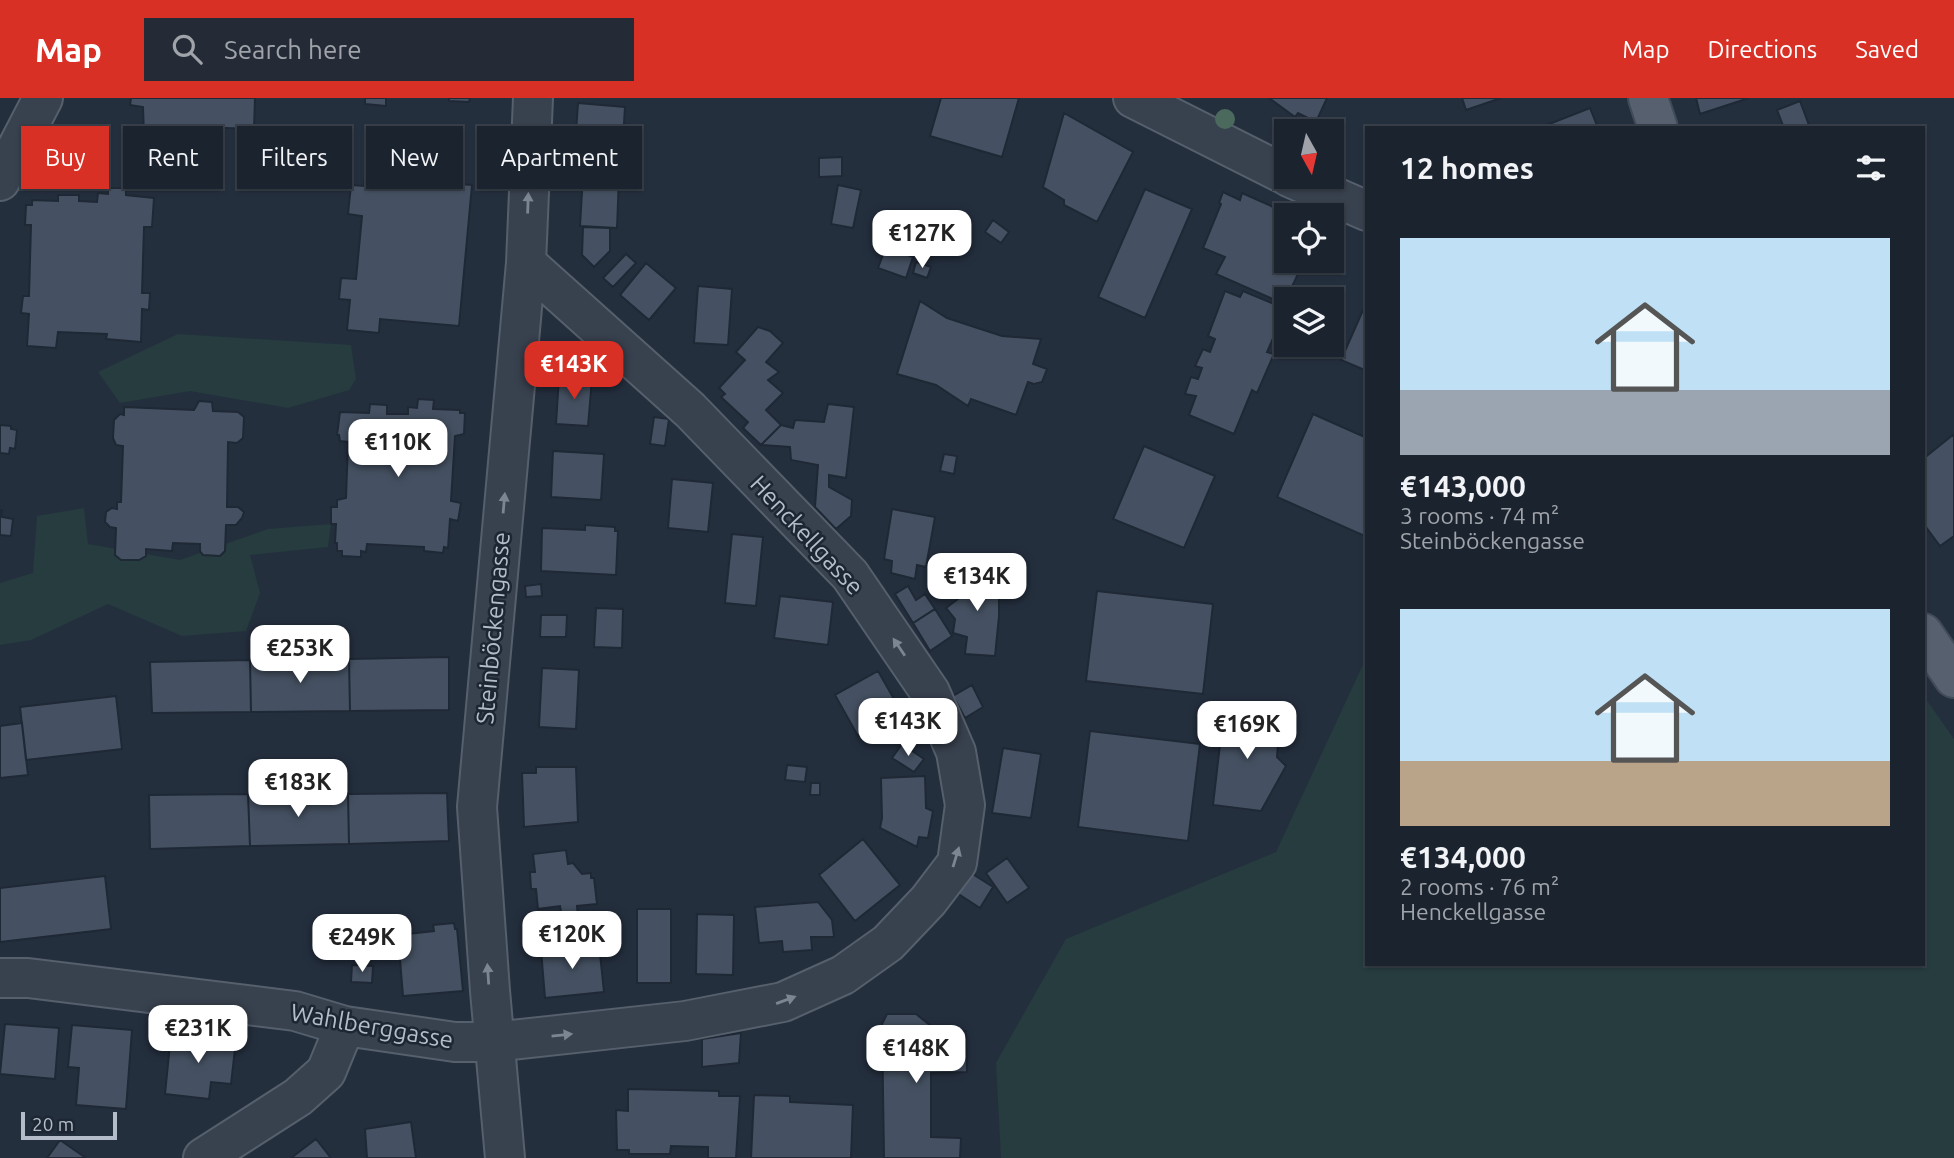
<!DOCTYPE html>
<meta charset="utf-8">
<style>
:root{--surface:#1b232e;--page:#242b36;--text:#f1f3f6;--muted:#a0a4aa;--line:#39404a;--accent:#d93025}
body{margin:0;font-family:Ubuntu,sans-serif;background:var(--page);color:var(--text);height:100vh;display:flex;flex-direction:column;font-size:26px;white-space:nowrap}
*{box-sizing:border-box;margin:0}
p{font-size:23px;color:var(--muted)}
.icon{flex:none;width:38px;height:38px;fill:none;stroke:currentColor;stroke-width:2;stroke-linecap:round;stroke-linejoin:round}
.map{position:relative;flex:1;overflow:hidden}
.side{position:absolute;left:1365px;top:28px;width:560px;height:840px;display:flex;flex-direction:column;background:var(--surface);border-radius:0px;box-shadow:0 2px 5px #0004,0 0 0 2px var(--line)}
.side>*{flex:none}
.hud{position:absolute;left:21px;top:28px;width:665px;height:63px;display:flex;gap:14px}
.needle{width:46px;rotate:172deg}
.controls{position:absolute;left:1274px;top:21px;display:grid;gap:14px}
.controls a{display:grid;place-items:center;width:70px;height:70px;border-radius:0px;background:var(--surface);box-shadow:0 2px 5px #0004,0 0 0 2px var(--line);font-size:35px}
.scale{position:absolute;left:21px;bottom:18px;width:96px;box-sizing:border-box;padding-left:7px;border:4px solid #b4bcc9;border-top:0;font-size:19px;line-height:24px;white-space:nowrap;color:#b4bcc9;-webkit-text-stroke:5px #1d2633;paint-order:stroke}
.price{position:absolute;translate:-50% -60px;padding:0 16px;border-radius:14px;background:#fff;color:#222;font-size:23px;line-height:46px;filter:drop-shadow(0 2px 4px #0008)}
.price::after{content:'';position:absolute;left:50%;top:42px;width:21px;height:16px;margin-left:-10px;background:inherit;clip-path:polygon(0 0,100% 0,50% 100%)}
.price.current{background:var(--accent);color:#fff}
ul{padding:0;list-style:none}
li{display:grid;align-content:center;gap:14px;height:371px;padding:0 35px}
li span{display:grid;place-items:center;height:217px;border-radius:0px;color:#555}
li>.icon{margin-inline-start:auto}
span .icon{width:126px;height:126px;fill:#fffc;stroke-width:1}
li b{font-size:30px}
h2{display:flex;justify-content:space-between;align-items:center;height:84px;padding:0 35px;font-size:30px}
.tag{padding:0 24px;border-radius:0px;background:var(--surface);box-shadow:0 2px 5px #0004,0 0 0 2px var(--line);font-size:24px;line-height:63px}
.tag.current{background:var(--accent);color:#fff}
header{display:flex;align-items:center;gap:42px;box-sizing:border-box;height:98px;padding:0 35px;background:var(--accent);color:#fff}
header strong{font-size:33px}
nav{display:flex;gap:38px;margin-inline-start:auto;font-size:24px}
.search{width:490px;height:63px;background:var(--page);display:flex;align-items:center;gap:18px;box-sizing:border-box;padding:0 24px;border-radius:0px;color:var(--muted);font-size:26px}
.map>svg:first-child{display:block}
.green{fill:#263c3f}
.building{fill:#455162;stroke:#1f2835;stroke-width:2}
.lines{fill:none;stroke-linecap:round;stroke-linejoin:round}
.minor-casing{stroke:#565f6c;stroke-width:42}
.major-casing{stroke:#414a57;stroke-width:42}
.minor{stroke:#38414e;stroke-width:38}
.major{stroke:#56606e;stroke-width:38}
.tree{fill:#4b6a5d}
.oneway{fill:#7c8592}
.labels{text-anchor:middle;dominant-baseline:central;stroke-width:5;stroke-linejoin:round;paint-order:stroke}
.street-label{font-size:24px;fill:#b4bcc9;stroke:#1d2633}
</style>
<header>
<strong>Map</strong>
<div class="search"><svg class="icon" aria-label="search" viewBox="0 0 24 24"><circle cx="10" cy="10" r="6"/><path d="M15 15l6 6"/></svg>Search here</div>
<nav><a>Map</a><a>Directions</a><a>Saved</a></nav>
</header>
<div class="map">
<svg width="1954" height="1060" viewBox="0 0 1954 1060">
<rect width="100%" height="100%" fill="#242f3e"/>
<!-- green -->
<path class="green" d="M 178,236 L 351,247 L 356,281 L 349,292 L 288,310 L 190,293 L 120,305 L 98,274 Z
M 84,410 L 88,446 L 180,462 L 268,431 L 331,426 L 328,449 L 250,457 L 260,495 L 246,533 L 182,538 L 108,506 L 31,542 L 0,547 L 0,485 L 33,475 L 37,418 Z
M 1367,558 L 1367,866 L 1923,866 L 1923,597 L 1954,641 L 1954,1060 L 1001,1060 L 996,965 L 1066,841 L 1276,754 Z"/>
<!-- building -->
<path class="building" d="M 131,0 L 255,0 L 254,31 L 167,28 L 165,40 L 144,38 L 143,9 L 130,7 Z
M 365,0 L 386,0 L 386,8 L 365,6 Z
M 449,0 L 470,0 L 469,4 L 449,3 Z
M 941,0 L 1019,0 L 1002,59 L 930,38 Z
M 1269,0 L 1327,0 L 1316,24 L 1298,15 L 1295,19 Z
M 1462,0 L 1501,0 L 1466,12 Z
M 1696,0 L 1749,0 L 1700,16 Z
M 1800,3 L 1810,30 L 1784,30 L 1777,12 Z
M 578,5 L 625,9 L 624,26 L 630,27 L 628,52 L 575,48 Z
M 1590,10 L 1598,30 L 1539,30 Z
M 1064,15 L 1133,54 L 1097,124 L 1064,107 L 1064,102 L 1043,89 Z
M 842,59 L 842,78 L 819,79 L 819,60 Z
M 583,77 L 619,79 L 617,130 L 580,128 Z
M 365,78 L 472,87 L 459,228 L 380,221 L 379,235 L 347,232 L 350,202 L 339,201 L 341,180 L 356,181 L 362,118 L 348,116 L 351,87 L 364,88 Z
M 838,87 L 861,92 L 853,130 L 831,126 Z
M 108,90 L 126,90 L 126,97 L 154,100 L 152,129 L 144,129 L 142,195 L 150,195 L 149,212 L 142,211 L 141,244 L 106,241 L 107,236 L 58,234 L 56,250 L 27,248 L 29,216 L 21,215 L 23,198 L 29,198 L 31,127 L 25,127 L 26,107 L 32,107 L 32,102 L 58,103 L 58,97 L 79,97 L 79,103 L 97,104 L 98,95 L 108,96 Z
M 1145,91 L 1192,111 L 1145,220 L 1098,199 Z
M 1223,94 L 1240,102 L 1242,95 L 1291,117 L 1286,117 L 1286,163 L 1304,163 L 1284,206 L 1216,176 L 1225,159 L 1203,150 L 1221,106 L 1219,105 Z
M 993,122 L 1009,134 L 1001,145 L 985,134 Z
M 583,129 L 610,130 L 610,153 L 594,169 L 582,157 Z
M 886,149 L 913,159 L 906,180 L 878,170 Z
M 626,156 L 636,165 L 613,189 L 603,180 Z
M 916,164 L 931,169 L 927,180 L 913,175 Z
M 646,165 L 676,190 L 649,222 L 620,197 Z
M 698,188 L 732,191 L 728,247 L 694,245 Z
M 1225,193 L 1240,199 L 1243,193 L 1286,211 L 1267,254 L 1274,256 L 1257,295 L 1252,292 L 1234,336 L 1189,317 L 1196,298 L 1185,296 L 1191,279 L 1198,281 L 1202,270 L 1195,268 L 1203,251 L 1210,254 L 1215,241 L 1208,238 Z
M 920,203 L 947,220 L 1002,238 L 1041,241 L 1033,266 L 1047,271 L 1042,284 L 1034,286 L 1028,284 L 1016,317 L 971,301 L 968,308 L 936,287 L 897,276 Z
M 1367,203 L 1367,273 L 1341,262 Z
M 758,229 L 770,233 L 783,245 L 766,264 L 779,274 L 768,282 L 783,295 L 766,312 L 781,327 L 761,347 L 743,330 L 748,324 L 721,299 L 725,296 L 719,290 L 745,262 L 736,254 Z
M 559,279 L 592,281 L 588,328 L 556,326 Z
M 418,301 L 434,302 L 433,311 L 460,312 L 460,315 L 465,315 L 464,336 L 455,338 L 451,403 L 461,405 L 458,423 L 450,421 L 448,450 L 444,449 L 443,455 L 424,453 L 424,449 L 367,446 L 366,454 L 361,453 L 361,459 L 342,458 L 342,453 L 337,453 L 337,445 L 335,445 L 336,426 L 331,426 L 331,409 L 337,409 L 337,402 L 346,400 L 348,344 L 340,343 L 339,337 L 337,337 L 340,314 L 369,315 L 370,306 L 387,307 L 387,316 L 408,316 L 408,309 L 417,310 Z
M 199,303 L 212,304 L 213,313 L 238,314 L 244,319 L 243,340 L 237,345 L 228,344 L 227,409 L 238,409 L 244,414 L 242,420 L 236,427 L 226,427 L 225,453 L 220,458 L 203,457 L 200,453 L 200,446 L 173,445 L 172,453 L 146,451 L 146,458 L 139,462 L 121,462 L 115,457 L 116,430 L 110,429 L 105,424 L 106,414 L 112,410 L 117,411 L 117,404 L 121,404 L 123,348 L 116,347 L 113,340 L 114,322 L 120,316 L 124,317 L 124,309 L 194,312 Z
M 828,306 L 854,309 L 846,380 L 829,377 L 829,389 L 852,402 L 851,418 L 836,431 L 815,409 L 818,367 L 791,362 L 790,349 L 761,347 L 781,327 L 793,330 L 795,322 L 824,324 Z
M 1313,316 L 1367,340 L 1367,439 L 1277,399 Z
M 654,319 L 669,321 L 665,348 L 650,346 Z
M 0,327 L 11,328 L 11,331 L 17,332 L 15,351 L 10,350 L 9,356 L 0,355 Z
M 1954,336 L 1954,438 L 1940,448 L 1923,425 L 1923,361 Z
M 1144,348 L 1215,378 L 1184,450 L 1113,421 Z
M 553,353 L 604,356 L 601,402 L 551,399 Z
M 944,356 L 957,358 L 954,376 L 940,373 Z
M 672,381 L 713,385 L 708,434 L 668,430 Z
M 892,411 L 935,419 L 926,469 L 917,467 L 915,481 L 891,475 L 892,463 L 884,461 Z
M 0,412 L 2,412 L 2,419 L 13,421 L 11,438 L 0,437 Z
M 585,427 L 615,429 L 615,433 L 618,433 L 616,477 L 541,473 L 542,430 L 585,432 Z
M 732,436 L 763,439 L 756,508 L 725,505 Z
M 982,467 L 999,489 L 999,518 L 995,558 L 965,556 L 967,539 L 953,535 L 955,521 L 946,510 L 958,501 L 961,481 Z
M 541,486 L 542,498 L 526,499 L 525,488 Z
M 908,488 L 916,502 L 925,496 L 935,511 L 913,525 L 895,496 Z
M 1097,493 L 1213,506 L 1203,596 L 1086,583 Z
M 780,498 L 833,504 L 828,547 L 774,540 Z
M 596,510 L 623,511 L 622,550 L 594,549 Z
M 935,511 L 952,538 L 930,553 L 913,525 Z
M 541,517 L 567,517 L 566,539 L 540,539 Z
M 449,559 L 449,612 L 350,613 L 349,561 Z
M 349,561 L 350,613 L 251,614 L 250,562 Z
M 250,562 L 251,614 L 152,615 L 150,564 Z
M 542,570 L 579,572 L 576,631 L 539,629 Z
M 878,573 L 906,622 L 876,639 L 871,630 L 858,638 L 835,597 Z
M 972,587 L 983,609 L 965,620 L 953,598 Z
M 116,598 L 122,651 L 26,662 L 20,609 Z
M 1224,612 L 1272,618 L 1269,629 L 1279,633 L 1277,659 L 1286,668 L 1261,713 L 1213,707 Z
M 22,625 L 28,677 L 0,680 L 0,628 Z
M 1090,633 L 1200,646 L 1188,743 L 1078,729 Z
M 902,646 L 924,661 L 914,674 L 892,660 Z
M 1003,650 L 1041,656 L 1031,720 L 992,715 Z
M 787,667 L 807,669 L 805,684 L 785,682 Z
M 536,669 L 576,669 L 578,724 L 524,729 L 522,675 L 536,675 Z
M 925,678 L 926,710 L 933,713 L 928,740 L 919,739 L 917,749 L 880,730 L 882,720 L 881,680 Z
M 811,685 L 820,685 L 820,697 L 810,697 Z
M 447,695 L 449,743 L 349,746 L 348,696 Z
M 248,696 L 250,748 L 150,751 L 149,697 Z
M 248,696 L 348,696 L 349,746 L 250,748 Z
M 863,741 L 900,787 L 855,823 L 819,777 Z
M 566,752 L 568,766 L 573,765 L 582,776 L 591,775 L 591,780 L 594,780 L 597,806 L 577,808 L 578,819 L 562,820 L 560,808 L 538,811 L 536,791 L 531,791 L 530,774 L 535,774 L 533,756 Z
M 1007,760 L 1029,790 L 1007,805 L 986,775 Z
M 971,775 L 993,789 L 980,810 L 957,795 Z
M 105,778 L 111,831 L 0,844 L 0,790 Z
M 818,804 L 832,822 L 834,839 L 811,839 L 812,852 L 783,854 L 782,843 L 759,845 L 755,809 Z
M 637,811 L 671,811 L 671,885 L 637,885 Z
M 697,816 L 734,817 L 733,877 L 696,876 Z
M 454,825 L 455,831 L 457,831 L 463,893 L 403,898 L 398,837 L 434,833 L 433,827 Z
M 599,846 L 604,894 L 545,900 L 541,852 Z
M 352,867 L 373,868 L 372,885 L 351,884 Z
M 887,916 L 916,916 L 931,928 L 931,934 L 966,933 L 967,974 L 931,975 L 931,1039 L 961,1040 L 960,1060 L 884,1060 L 882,926 Z
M 5,926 L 59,930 L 55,981 L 0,976 Z
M 72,927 L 132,932 L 126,1011 L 76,1007 L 79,970 L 68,969 Z
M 741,935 L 739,965 L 702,969 L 702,941 Z
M 171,936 L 236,942 L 231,986 L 211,984 L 209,1001 L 165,996 Z
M 628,991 L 719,993 L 719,998 L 740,998 L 736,1060 L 708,1060 L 708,1049 L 671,1048 L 670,1056 L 629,1056 L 629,1052 L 617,1052 L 616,1012 L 628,1013 Z
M 754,997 L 790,998 L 790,1004 L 853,1007 L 851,1060 L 751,1060 Z
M 411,1024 L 416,1060 L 367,1060 L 365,1031 Z
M 316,1041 L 331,1060 L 291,1060 Z
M 60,1042 L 86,1060 L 47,1060 Z"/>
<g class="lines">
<defs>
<path id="minor" d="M 1133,0 L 1286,77
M 1289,79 L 1367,113
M 0,83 L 43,0
M 0,880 L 28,880 L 295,913 L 345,928 L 455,944 L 494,944 L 685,923 L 783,904 L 843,877 L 888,845 L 928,803 L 957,765 L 965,707 L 956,654 L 930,594 L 850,477 L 690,312 L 526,165
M 203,1060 L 298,999 L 326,974 L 345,928
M 505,1060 L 490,893 L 477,709 L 526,165 L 533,0"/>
<path id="major" d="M 1648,0 L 1658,30
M 1923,535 L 1954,580"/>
</defs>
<!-- minor casing -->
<use href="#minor" class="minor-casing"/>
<!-- major casing -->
<use href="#major" class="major-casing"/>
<!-- minor -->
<use href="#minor" class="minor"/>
<!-- major -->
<use href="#major" class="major"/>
</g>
<!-- trees -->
<circle class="tree" cx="1225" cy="21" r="10"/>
<!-- one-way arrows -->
<defs><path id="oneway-solid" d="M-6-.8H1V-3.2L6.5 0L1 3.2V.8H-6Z" transform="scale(1.75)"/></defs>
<g class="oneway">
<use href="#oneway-solid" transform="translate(528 105) rotate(-88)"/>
<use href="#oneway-solid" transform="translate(504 405) rotate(-85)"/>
<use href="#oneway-solid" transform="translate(899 549) rotate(-124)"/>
<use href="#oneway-solid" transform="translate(956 759) rotate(-73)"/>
<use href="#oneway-solid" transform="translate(488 876) rotate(-94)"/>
<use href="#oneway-solid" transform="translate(786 902) rotate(-20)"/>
<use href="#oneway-solid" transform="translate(562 937) rotate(-6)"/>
</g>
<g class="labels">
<!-- street labels -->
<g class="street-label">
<text transform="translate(807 437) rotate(47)">Henckellgasse</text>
<text transform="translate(493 530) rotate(-85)">Steinböckengasse</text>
<text transform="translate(372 928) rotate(10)">Wahlberggasse</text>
</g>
</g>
</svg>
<div class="controls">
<a><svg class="needle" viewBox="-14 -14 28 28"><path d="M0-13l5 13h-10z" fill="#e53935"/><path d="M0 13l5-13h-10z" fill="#a0a4aa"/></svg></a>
<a><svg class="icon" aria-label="locate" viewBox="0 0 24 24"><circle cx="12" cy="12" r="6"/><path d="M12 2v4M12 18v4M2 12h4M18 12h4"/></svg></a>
<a><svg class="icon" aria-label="layers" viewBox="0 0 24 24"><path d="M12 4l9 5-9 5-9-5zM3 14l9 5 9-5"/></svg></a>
</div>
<div class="scale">20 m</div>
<b class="price" style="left:922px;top:172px">€127K</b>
<b class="price current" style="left:574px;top:303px">€143K</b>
<b class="price" style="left:398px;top:381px">€110K</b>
<b class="price" style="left:977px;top:515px">€134K</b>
<b class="price" style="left:300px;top:587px">€253K</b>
<b class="price" style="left:908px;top:660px">€143K</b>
<b class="price" style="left:1247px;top:663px">€169K</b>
<b class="price" style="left:298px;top:721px">€183K</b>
<b class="price" style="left:572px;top:873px">€120K</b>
<b class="price" style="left:362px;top:876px">€249K</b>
<b class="price" style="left:198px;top:967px">€231K</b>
<b class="price" style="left:916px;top:987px">€148K</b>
<div class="hud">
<a class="tag current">Buy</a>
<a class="tag">Rent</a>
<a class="tag">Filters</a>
<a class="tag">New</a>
<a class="tag">Apartment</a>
</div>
<section class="side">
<h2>12 homes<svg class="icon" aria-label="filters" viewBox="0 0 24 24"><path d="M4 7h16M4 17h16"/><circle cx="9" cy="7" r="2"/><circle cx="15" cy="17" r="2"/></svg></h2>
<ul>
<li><span style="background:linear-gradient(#bfe0f5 70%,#9aa5b1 0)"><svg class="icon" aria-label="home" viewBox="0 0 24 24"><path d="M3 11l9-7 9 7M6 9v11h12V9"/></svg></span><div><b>€143,000</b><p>3 rooms · 74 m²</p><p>Steinböckengasse</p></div></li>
<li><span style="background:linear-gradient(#bfe0f5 70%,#b9a48a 0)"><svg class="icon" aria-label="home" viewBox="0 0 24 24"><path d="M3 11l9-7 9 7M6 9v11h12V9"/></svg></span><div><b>€134,000</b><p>2 rooms · 76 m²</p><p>Henckellgasse</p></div></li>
</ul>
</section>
</div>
